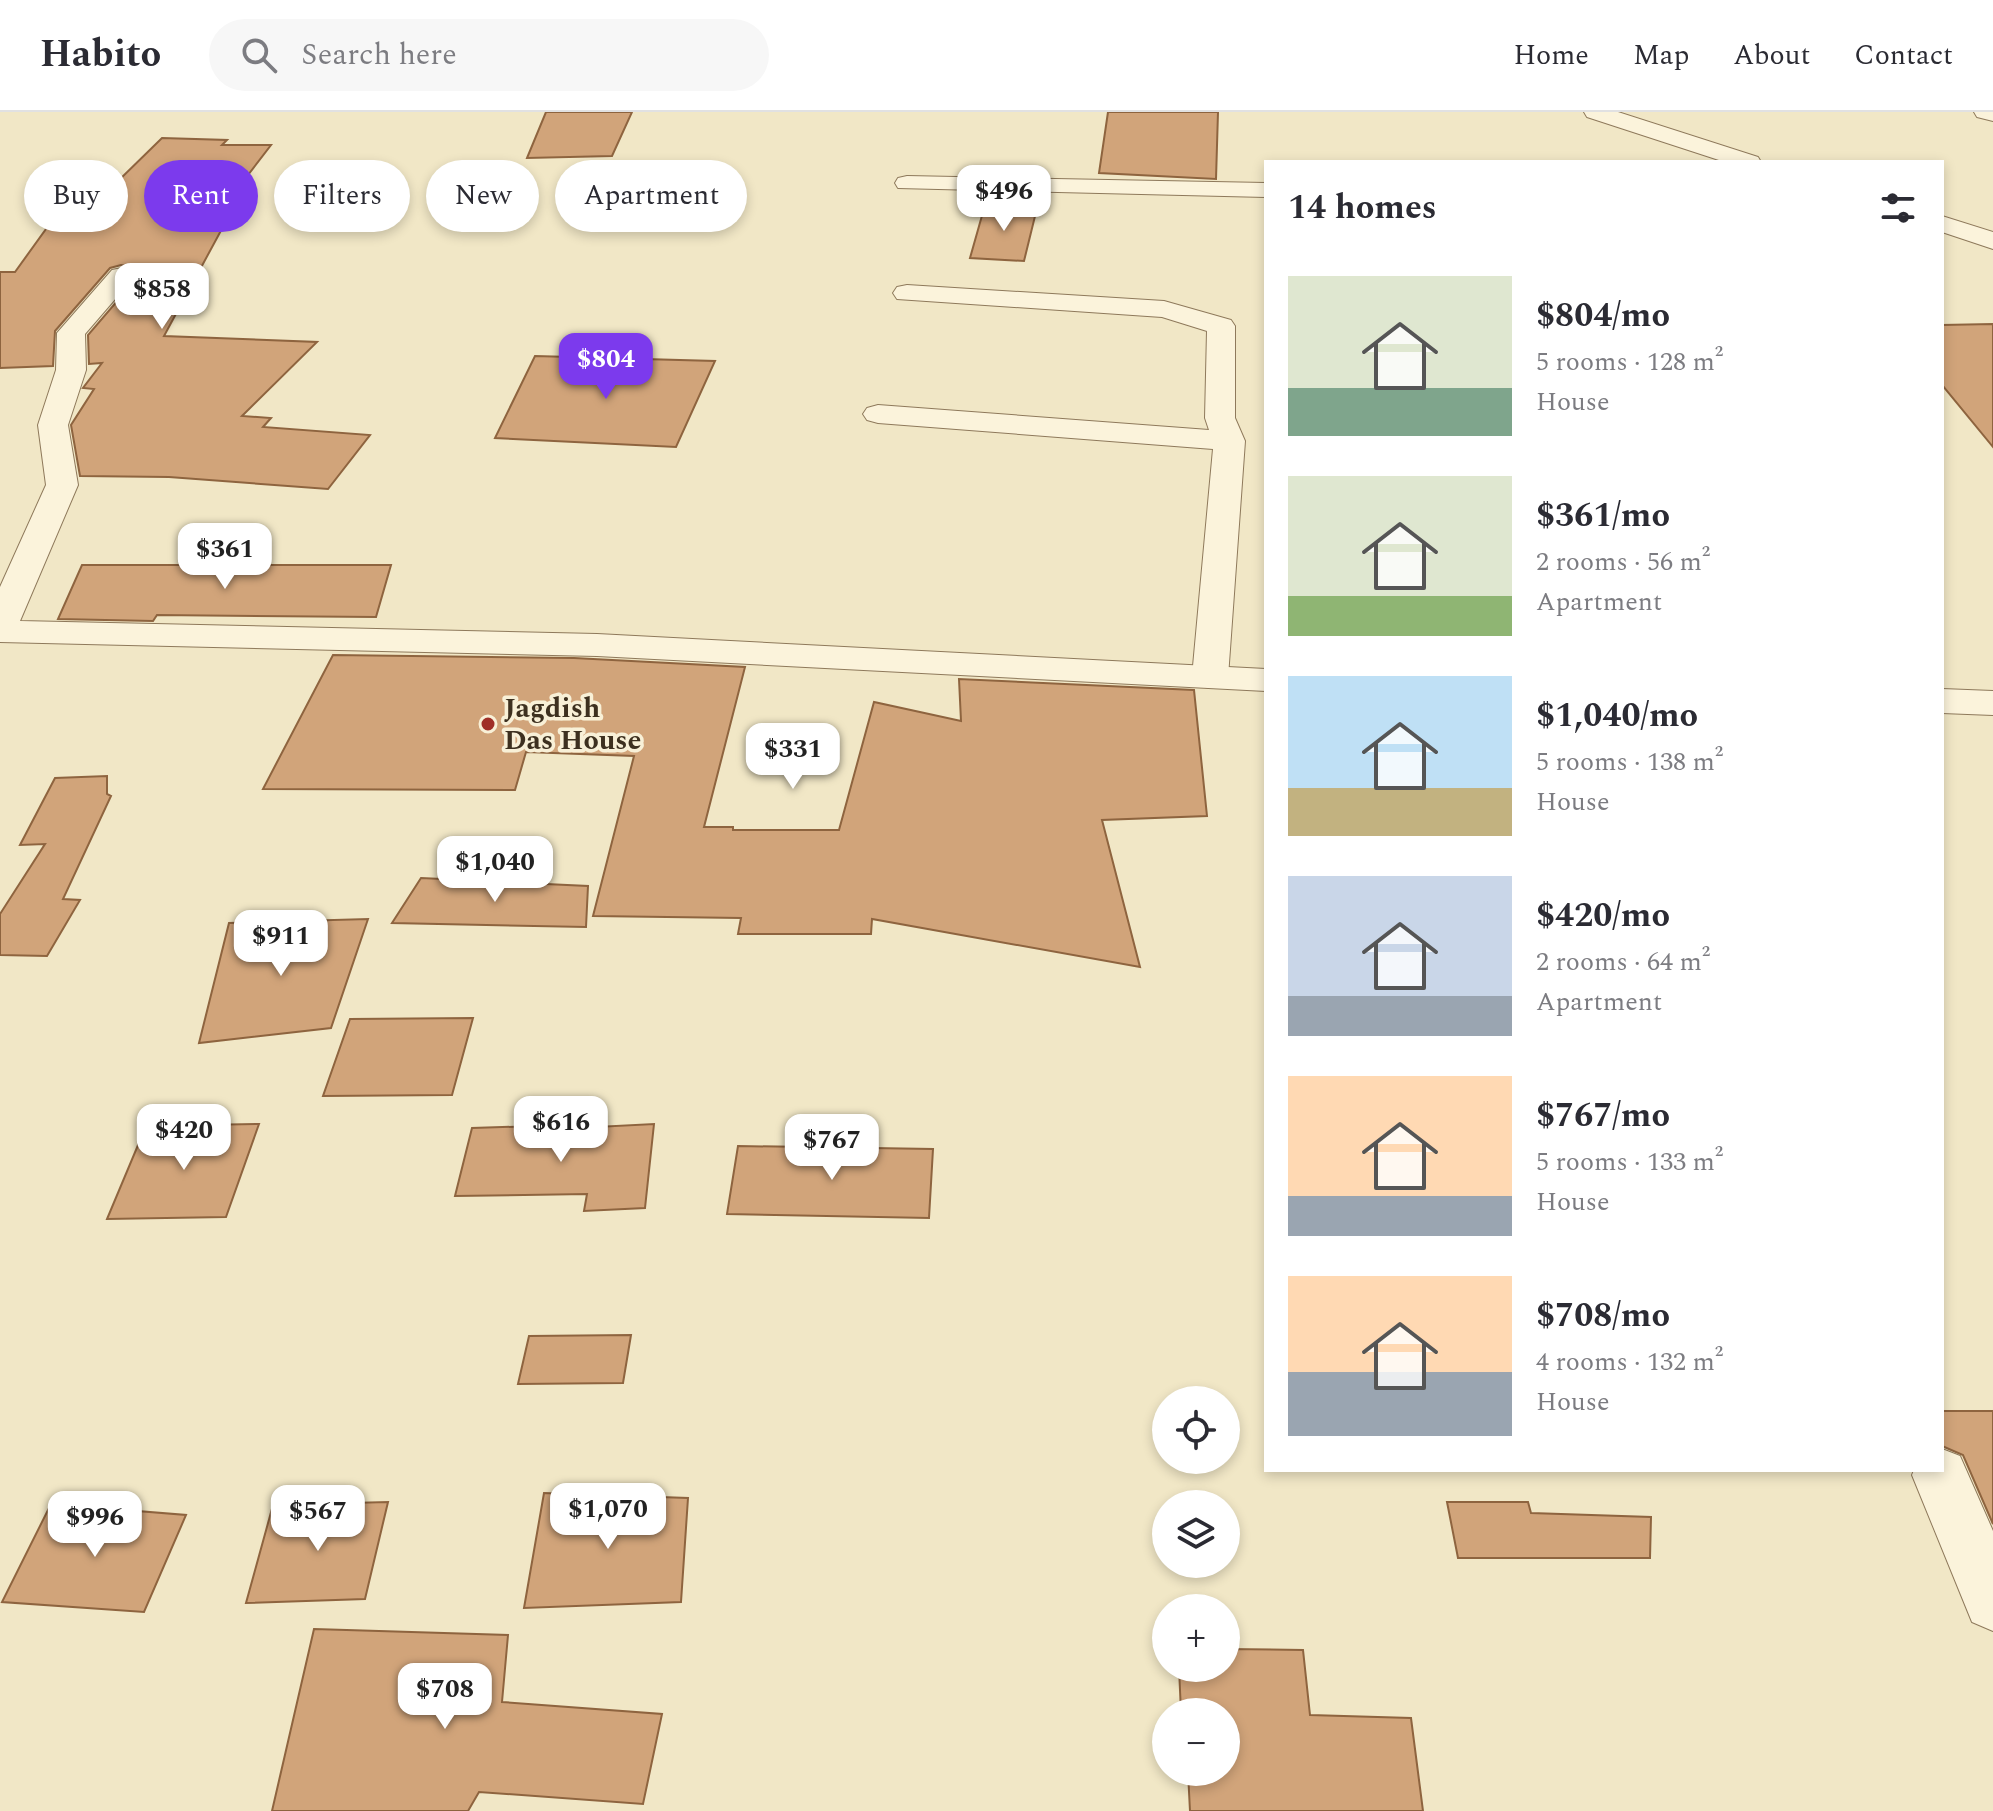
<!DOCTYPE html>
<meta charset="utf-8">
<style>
:root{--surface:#fff;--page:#f7f7f7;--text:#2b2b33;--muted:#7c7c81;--line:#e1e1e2;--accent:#7c3aed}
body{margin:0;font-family:Spectral,serif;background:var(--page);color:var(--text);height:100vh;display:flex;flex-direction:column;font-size:30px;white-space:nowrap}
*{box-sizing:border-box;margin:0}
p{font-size:26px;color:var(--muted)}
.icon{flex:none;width:44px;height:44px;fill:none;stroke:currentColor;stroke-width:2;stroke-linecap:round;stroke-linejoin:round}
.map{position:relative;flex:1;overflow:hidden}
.panel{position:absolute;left:1264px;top:48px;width:680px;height:1312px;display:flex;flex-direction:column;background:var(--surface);border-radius:0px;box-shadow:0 4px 12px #0003}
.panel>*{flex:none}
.hud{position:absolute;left:24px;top:48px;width:760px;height:72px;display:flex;gap:16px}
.buttons{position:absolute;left:1152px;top:1274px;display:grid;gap:16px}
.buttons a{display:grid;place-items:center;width:88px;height:88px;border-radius:50%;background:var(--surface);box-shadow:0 4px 12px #0003;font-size:40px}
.price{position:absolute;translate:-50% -68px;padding:0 18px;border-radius:16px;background:#fff;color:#222;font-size:26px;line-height:52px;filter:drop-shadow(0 2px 4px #0008)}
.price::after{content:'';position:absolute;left:50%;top:48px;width:24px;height:18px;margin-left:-12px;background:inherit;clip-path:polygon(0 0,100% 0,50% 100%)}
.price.current{background:var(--accent);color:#fff}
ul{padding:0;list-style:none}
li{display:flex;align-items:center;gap:24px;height:200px;padding:0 24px}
li span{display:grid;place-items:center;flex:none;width:224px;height:160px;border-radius:0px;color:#555}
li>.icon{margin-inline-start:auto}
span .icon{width:96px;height:96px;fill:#fffc;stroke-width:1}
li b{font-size:34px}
h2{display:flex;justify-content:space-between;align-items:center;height:96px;padding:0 24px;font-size:34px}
.tag{padding:0 28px;border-radius:36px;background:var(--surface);box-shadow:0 4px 12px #0003;font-size:28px;line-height:72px}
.tag.current{background:var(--accent);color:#fff}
header{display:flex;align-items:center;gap:48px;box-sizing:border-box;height:112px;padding:0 40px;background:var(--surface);border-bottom:2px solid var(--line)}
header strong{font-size:38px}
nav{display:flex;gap:44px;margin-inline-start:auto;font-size:28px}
.search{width:560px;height:72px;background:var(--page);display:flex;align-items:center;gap:20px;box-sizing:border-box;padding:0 28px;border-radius:44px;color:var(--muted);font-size:30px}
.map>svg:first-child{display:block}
.building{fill:#d1a47a;stroke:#8e643f;stroke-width:2}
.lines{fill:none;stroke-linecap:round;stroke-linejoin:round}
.minor-casing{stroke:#8e795b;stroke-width:2}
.tertiary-casing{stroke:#8e795b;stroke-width:2}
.minor{fill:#fbf3db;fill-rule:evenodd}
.tertiary{fill:#fbf3db;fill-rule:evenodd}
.poi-dot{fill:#a02f27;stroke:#f8f0d7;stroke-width:3}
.labels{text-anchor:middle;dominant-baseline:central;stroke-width:7;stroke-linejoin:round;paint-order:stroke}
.poi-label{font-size:28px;font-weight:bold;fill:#3d301f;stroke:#f8f0d7;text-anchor:start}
</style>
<header>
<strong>Habito</strong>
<div class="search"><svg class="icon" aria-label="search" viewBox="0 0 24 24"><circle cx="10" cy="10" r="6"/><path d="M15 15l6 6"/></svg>Search here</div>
<nav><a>Home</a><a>Map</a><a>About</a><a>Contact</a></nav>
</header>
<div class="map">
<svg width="1993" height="1699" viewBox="0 0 1993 1699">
<rect width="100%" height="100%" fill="#f1e7c6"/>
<!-- building -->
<path class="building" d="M 546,0 L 632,0 L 612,44 L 527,46 Z
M 1108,0 L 1218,0 L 1216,67 L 1099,61 Z
M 162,26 L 227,28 L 222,33 L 271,33 L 238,76 L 244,76 L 164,224 L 317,230 L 242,304 L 271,306 L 263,315 L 370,323 L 328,377 L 169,365 L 80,364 L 71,313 L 94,277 L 83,276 L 102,251 L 89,252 L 88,223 L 137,166 L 133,155 L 121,153 L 110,156 L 55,219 L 53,254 L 0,256 L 0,160 L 15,160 L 77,74 L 115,72 Z
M 985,93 L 1037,96 L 1024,149 L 970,146 Z
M 1993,212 L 1993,335 L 1942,273 L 1942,213 Z
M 535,244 L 715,249 L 676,335 L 495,326 Z
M 82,453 L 391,453 L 376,505 L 157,503 L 153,509 L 58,507 Z
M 333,543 L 574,546 L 745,555 L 704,715 L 733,715 L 733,718 L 839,718 L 874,590 L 961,609 L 959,567 L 1194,578 L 1207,704 L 1102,708 L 1140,855 L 872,807 L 871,822 L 738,822 L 741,806 L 593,804 L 634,644 L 526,640 L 515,678 L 263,677 Z
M 107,664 L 107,682 L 111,684 L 63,787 L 80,788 L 47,844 L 0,843 L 0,802 L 45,732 L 20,733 L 55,666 Z
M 421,766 L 588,774 L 586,815 L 392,811 Z
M 368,807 L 331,916 L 199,931 L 229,811 Z
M 473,906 L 452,983 L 323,984 L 350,907 Z
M 259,1012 L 226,1105 L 107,1107 L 146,1014 Z
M 654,1012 L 645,1096 L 584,1099 L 587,1082 L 455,1084 L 472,1016 L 538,1014 L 538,1018 Z
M 738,1034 L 933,1037 L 929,1106 L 727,1102 Z
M 631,1223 L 623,1271 L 518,1272 L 529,1224 Z
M 1942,1299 L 1993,1299 L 1993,1412 L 1963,1343 L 1942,1334 Z
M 544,1381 L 688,1386 L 681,1490 L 524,1496 Z
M 388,1390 L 365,1487 L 246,1491 L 273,1393 Z
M 1447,1390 L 1528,1390 L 1531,1401 L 1651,1405 L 1650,1446 L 1458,1446 Z
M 51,1392 L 186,1403 L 144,1500 L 2,1490 Z
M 314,1517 L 508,1523 L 502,1590 L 662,1602 L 643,1692 L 479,1680 L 468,1699 L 272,1699 Z
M 1226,1537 L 1303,1538 L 1310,1603 L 1411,1606 L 1423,1699 L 1190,1699 L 1188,1660 L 1226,1660 L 1226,1600 L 1181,1600 L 1179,1556 L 1226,1556 Z"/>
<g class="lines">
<defs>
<path id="minor" d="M 122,156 L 132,158 L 135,164 L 85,222 L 86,258 L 68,313 L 78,373 L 20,509 L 597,522 L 1266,557 L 1266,579 L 597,544 L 0,530 L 0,475 L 46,373 L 38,313 L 56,258 L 57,221 L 112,158 Z
M 1942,577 L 1993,579 L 1993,603 L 1942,601 Z
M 1942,1337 L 1960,1344 L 1993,1419 L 1993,1519 L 1972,1510 L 1912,1363 L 1914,1358 L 1942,1358 Z"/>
<path id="tertiary" d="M 1584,0 L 1618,0 L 1758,45 L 1761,50 L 1725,50 L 1587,5 Z
M 1974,0 L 1993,0 L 1993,9 L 1977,5 Z
M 907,64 L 1266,71 L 1266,85 L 898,76 L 895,71 L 898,66 Z
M 1942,104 L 1993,120 L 1993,137 L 1942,120 Z
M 907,173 L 1164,189 L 1231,208 L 1235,214 L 1235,306 L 1245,329 L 1228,565 L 1223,573 L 1210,576 L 1197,573 L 1192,565 L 1213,337 L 878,311 L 867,308 L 863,302 L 867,296 L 878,293 L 1209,318 L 1205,306 L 1207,219 L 1162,205 L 897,187 L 893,181 L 897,175 Z"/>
</defs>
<!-- minor casing -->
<use href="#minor" class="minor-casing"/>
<!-- tertiary casing -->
<use href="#tertiary" class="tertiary-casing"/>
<!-- minor -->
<use href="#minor" class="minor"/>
<!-- tertiary -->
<use href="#tertiary" class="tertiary"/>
</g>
<!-- markers -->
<circle class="poi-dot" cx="488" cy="612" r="8"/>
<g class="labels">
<!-- poi labels -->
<g class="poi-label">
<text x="504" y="596">Jagdish<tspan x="504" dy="32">Das House</tspan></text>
</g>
</g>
</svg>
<div class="buttons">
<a><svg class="icon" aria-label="locate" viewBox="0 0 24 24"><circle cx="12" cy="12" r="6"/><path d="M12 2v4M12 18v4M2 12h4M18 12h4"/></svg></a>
<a><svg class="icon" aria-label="layers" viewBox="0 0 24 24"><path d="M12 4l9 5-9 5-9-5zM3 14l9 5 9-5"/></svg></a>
<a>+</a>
<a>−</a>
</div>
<b class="price" style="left:1004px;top:121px">$496</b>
<b class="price" style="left:162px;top:219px">$858</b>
<b class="price current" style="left:606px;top:289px">$804</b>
<b class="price" style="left:225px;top:479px">$361</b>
<b class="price" style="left:793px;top:679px">$331</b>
<b class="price" style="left:495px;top:792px">$1,040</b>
<b class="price" style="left:281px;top:866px">$911</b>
<b class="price" style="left:561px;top:1052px">$616</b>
<b class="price" style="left:184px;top:1060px">$420</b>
<b class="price" style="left:832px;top:1070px">$767</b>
<b class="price" style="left:608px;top:1439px">$1,070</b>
<b class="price" style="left:318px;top:1441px">$567</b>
<b class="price" style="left:95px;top:1447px">$996</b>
<b class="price" style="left:445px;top:1619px">$708</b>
<div class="hud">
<a class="tag">Buy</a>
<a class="tag current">Rent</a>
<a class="tag">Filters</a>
<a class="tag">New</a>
<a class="tag">Apartment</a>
</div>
<section class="panel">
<h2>14 homes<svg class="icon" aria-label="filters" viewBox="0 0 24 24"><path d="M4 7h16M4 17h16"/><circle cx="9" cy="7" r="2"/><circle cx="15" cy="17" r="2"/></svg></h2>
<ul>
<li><span style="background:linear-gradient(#dfe7d0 70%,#7fa58c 0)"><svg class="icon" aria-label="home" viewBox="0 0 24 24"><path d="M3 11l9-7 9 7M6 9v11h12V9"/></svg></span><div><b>$804/mo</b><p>5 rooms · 128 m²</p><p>House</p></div></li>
<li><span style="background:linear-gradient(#dfe7d0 75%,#8fb573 0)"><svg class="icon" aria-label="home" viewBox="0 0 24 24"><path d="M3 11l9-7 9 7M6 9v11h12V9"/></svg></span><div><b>$361/mo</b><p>2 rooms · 56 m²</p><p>Apartment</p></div></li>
<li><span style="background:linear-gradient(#bfe0f5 70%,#c2b280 0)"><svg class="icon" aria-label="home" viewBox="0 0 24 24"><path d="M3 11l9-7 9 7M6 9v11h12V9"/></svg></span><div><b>$1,040/mo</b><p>5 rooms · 138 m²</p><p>House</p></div></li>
<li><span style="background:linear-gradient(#c9d6e8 75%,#9aa5b1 0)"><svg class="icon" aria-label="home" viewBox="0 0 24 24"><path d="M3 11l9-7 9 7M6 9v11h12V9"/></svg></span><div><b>$420/mo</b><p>2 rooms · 64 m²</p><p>Apartment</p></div></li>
<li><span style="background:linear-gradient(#ffd9b3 75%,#9aa5b1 0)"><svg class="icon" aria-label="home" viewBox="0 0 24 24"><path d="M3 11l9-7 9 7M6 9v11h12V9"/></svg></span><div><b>$767/mo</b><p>5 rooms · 133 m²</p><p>House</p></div></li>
<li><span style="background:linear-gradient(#ffd9b3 60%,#9aa5b1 0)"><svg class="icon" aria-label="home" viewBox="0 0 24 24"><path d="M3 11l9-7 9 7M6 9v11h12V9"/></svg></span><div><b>$708/mo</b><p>4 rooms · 132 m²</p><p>House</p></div></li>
</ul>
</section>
</div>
